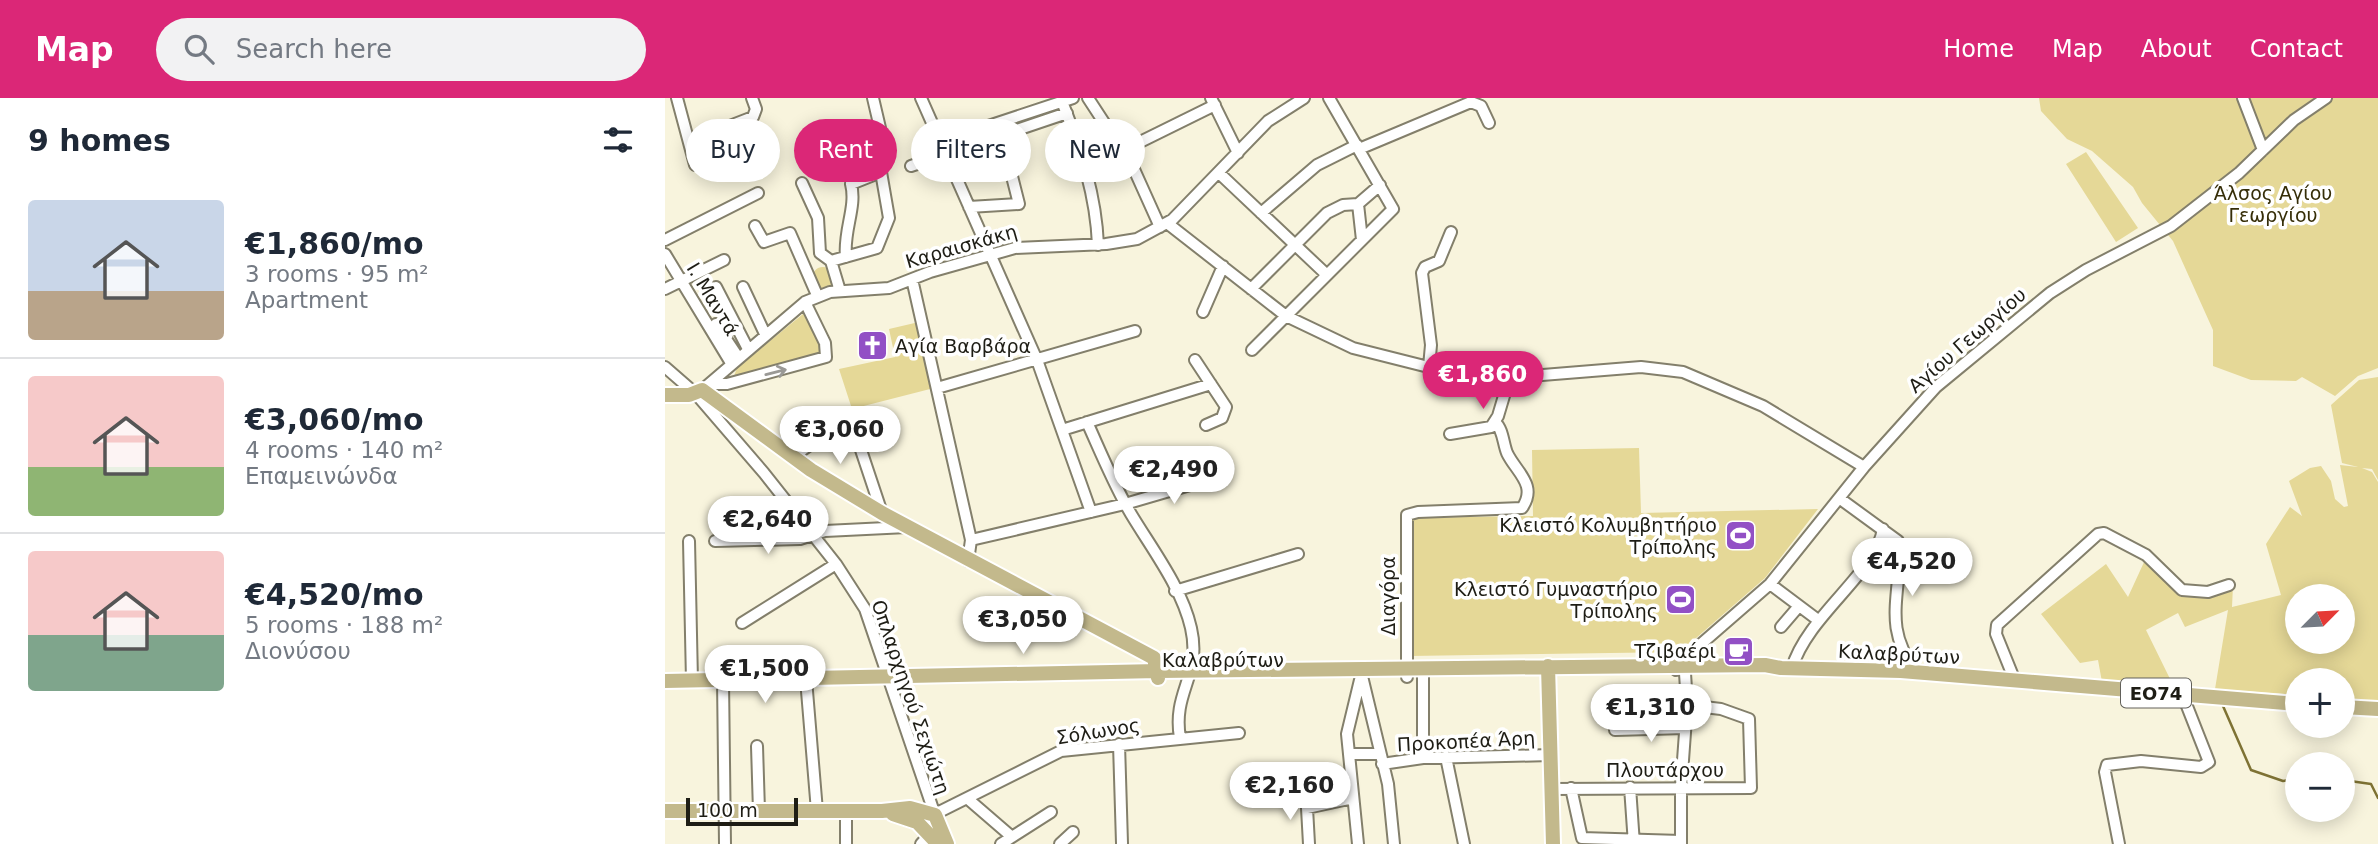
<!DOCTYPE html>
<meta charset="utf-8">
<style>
:root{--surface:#fff;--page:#f2f2f3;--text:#1f2937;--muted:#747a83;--line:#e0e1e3;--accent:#db2777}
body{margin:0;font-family:"DejaVu Sans",sans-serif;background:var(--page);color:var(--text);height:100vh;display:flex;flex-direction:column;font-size:26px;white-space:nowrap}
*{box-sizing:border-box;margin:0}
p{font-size:23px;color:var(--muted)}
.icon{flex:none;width:38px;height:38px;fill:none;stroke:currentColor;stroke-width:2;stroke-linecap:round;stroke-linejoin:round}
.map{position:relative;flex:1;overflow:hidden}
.drawer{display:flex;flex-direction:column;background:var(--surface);width:665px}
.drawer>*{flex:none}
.hud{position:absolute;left:21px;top:21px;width:665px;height:63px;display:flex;gap:14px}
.needle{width:46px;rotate:66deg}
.tools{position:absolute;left:1620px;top:486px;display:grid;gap:14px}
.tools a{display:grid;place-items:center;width:70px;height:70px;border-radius:50%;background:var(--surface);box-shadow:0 4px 18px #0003;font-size:35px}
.scale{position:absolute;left:21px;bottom:18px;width:112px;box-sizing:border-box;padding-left:7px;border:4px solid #1e1d15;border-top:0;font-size:19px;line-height:24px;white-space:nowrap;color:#1e1d15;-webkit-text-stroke:5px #fff;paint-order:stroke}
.price{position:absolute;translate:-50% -60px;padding:0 16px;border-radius:24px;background:#fff;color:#222;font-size:23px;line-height:46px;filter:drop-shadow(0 2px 4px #0008)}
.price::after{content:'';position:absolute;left:50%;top:42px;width:21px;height:16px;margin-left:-10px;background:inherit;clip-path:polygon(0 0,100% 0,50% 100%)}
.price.active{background:var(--accent);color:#fff}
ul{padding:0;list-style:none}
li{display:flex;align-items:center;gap:21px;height:175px;padding:0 28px}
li+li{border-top:2px solid var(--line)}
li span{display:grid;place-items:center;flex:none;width:196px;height:140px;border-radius:7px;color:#555}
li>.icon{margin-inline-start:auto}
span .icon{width:84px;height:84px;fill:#fffc;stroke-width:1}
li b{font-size:30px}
h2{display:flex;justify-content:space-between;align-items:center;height:84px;padding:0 28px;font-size:30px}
.tag{padding:0 24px;border-radius:32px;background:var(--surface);box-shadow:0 4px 18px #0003;font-size:24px;line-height:63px}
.tag.active{background:var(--accent);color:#fff}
header{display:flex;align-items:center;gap:42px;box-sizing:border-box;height:98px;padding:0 35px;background:var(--accent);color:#fff}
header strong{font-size:33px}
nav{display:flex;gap:38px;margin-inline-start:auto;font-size:24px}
.search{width:490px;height:63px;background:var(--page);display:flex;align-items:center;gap:18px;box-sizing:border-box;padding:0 24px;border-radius:38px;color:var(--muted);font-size:26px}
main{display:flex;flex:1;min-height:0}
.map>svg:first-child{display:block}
.green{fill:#e5d897;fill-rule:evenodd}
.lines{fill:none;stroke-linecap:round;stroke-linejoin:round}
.stream{stroke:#7e7234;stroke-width:2.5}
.minor-casing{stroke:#837f6b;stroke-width:14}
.major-casing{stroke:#fff;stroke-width:18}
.minor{stroke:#fff;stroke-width:10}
.major{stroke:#c3b98c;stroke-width:14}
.oneway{stroke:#9a9996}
.labels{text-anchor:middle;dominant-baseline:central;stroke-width:7;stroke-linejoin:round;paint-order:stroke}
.shield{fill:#fff;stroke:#62615b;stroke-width:2}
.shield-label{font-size:18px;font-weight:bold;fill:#1e1d15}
.park-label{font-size:19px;fill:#362e08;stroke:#fff}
.street-label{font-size:19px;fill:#1e1d15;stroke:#fff}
.poi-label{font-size:19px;fill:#1e1d15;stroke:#fff;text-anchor:end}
</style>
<header>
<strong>Map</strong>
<div class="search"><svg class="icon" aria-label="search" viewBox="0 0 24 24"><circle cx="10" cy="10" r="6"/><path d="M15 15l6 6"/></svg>Search here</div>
<nav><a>Home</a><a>Map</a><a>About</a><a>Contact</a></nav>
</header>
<main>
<section class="drawer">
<h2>9 homes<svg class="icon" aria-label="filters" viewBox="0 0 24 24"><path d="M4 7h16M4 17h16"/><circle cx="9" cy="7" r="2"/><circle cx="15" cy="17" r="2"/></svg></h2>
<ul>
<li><span style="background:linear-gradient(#c9d6e8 65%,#b9a48a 0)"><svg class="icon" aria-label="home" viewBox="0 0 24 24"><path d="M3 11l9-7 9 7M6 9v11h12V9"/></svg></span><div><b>€1,860/mo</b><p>3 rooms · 95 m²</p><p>Apartment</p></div></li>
<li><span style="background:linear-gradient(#f6c9c9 65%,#8fb573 0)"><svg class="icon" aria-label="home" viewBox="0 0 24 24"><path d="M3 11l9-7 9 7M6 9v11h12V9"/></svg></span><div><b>€3,060/mo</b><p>4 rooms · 140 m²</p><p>Επαμεινώνδα</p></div></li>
<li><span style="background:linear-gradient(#f6c9c9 60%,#7fa58c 0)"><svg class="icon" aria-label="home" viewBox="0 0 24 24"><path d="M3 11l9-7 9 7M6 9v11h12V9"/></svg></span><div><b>€4,520/mo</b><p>5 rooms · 188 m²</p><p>Διονύσου</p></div></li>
</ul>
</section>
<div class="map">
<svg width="1713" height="746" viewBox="0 0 1713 746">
<rect width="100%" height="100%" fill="#f8f4dd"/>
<!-- green -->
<path class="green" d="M 1374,0 L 1713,0 L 1713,270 L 1693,278 L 1670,298 L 1637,279 L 1631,283 L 1586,282 L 1548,268 L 1548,232 L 1508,143 L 1477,105 L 1468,89 L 1427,53 L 1402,41 L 1376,13 Z
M 1421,54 L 1473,130 L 1451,144 L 1401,66 Z
M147 180a11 11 0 1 1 22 0a11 11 0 1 1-22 0Z
M 138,216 L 141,217 L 157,253 L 155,257 L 69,278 L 72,270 Z
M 254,224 L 269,290 L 187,311 L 174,271 L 230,259 L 224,231 Z
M 1713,279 L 1713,382 L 1707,371 L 1697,370 L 1707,374 L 1713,384 L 1713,603 L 1678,601 L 1678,583 L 1633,583 L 1633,597 L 1550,591 L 1563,512 L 1520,529 L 1513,515 L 1481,532 L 1509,589 L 1437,584 L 1433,562 L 1415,565 L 1376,516 L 1441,466 L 1463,499 L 1480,462 L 1516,499 L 1544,499 L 1568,488 L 1567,509 L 1616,497 L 1601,446 L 1625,409 L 1637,418 L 1624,383 L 1645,370 L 1656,368 L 1666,383 L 1670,401 L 1679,409 L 1683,408 L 1675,367 L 1693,369 L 1677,365 L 1666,307 L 1694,282 ZM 1633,499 L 1678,499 L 1678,544 L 1633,544 Z
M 974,350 L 976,415 L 1153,411 L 1100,480 L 1015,554 L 744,558 L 743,420 L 868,418 L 867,352 Z"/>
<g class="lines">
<!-- stream -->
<path class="stream" d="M 1558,608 L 1586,672 L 1618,683 L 1633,681
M 1678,682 L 1706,686 L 1713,700"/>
<defs>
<path id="minor" d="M 12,0 L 30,67
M 256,0 L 372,262 L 426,414
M 423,0 L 468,69 L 495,129
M 546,0 L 573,55
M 1578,0 L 1598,52
M 398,6 C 416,52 431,97 433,147
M 52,33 L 88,19 L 91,11 L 87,0
M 275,44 L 408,0
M 473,45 L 550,7
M 694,51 L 806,4 L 816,8 L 824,25
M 246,68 L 402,15
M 554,75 L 662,177
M 137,85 L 153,120 L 155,155 L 166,163 L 175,193
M 304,109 L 354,106 L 337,39
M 596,115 L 652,67 L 692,47
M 502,125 L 621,218 L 688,250 L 815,282 L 976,269 L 1018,274 L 1098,308 L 1199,369
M 90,128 L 99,144 L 125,135 L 152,197
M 0,142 L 93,95
M 697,142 L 693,106 L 715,87
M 0,156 L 66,265
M 181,159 C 178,133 192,109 186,86 L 216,74
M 166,163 L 212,150 L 224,120 L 216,74 L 219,47 L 208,0
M 247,181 L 306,442 L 303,463
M 51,189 L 83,251
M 78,189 L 100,236
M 0,191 L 59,162
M 586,191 L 662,115 L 678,107 L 693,106
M 538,214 L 558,168
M 51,226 L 73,259
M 587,252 L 728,111 L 664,0
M 530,262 L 561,309 L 557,320 L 541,327
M 0,269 L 31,296 L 99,375 L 171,466 L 200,511 L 270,717
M 764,269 L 766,247 L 757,175 L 760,169 L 774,163 L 786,134
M 44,286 L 62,286 L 161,259 L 160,245 L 140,204
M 272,290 L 470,233
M 37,292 L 140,204 L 165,194 L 224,190 L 265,174 L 350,150 L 441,146 L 472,141 L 507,122 L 603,23 L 639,0
M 184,316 L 217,415
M 422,324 C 436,355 449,387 466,416 C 487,451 517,490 526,530 C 537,578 507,593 515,640
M 397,332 L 546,286
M 785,336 L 826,329 L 833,318 L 844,281
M 129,358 L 159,337
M 1174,400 L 1233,443 C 1237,456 1235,469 1233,481 C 1229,521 1227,540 1251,574
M 306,442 L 460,406 L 549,380
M 24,443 L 27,583
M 50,443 L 135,441 L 160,433 L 242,429
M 1105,486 L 1153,522
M 510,493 L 633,456
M 77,525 L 171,466
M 1116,529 L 1134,508
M 695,570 L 723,686 L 729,746
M 1127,570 C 1142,518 1211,475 1218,431
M 1011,572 L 1013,566 L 1105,486 L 1199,369 L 1271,289 L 1385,195 L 1421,172 L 1506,128 L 1574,75 L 1629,22 L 1661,0
M 758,578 L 758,660
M 742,579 L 742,417 L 753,414 L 857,410 C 873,387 851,374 842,355 C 838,345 838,331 830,324
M 141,581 L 152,713
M 58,582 L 60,746
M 1350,583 L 1331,536 L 1332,527 L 1433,436 L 1439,435 L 1481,457 L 1517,492 L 1543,494 L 1564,487
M 950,632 L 1020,630
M 454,646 L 457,745
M 92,648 L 94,713
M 684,656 L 715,656
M 781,659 L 799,746
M 717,666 L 758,660 L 886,657
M 965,689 L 969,746
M 906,690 L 917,740 L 1016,743
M 887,691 L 1086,690 L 1084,621 L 1056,611 L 1022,607
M 303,701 L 347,739
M 181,713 L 181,746
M 264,719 L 396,653 L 574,635
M 256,746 L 265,736 L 270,717
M 336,746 L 386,714
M 395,746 L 408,734
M 644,746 L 642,710 L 688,700
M 693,746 L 682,636 L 695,582
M 1016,746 L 1016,690 L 1022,607 L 1020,575
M 1454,746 L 1440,674 L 1442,667 L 1476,663 L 1536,669 L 1544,664 L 1518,598"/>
<path id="major" d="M 0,297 L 24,297 L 37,292 L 146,372 L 217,415 L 489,560 L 493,580
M 883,568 L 888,746
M 0,583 L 493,573 L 1100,567 L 1116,570 L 1236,573 L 1633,606
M 1678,609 L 1713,611
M 0,713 L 217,713 L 245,710 L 270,717 L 282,746
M 228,716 L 252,724 L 273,746"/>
</defs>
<!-- minor casing -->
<use href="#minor" class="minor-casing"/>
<!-- major casing -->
<use href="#major" class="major-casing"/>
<!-- minor -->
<use href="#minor" class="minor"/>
<!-- major -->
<use href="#major" class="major"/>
</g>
<!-- one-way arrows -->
<defs><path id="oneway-shaft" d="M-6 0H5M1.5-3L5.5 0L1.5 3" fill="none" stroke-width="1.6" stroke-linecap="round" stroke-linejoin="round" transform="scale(1.75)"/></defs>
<use class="oneway" href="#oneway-shaft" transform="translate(111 274) rotate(-14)"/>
<!-- icons -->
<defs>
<symbol id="church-square" viewBox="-11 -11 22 22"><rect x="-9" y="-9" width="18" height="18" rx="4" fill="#9250c5" stroke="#fff"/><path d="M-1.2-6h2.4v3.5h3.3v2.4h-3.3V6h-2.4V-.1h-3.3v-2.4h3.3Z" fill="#fff"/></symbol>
<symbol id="stadium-square" viewBox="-11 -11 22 22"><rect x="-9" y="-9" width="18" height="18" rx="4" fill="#9250c5" stroke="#fff"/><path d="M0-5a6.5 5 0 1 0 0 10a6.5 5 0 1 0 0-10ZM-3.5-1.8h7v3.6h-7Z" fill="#fff"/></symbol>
<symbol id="cafe-square" viewBox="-11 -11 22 22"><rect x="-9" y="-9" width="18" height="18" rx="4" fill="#9250c5" stroke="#fff"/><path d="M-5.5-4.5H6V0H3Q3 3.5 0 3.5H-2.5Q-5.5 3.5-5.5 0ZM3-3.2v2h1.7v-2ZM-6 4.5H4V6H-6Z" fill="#fff"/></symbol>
</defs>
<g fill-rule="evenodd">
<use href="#church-square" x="190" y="230" width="35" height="35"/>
<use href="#stadium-square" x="1058" y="420" width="35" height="35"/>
<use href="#stadium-square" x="998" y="484" width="35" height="35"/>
<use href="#cafe-square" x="1056" y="536" width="35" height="35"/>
</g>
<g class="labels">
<!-- shield labels -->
<rect class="shield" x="1456" y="580.5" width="70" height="29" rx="5"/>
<g class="shield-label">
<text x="1491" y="595">ΕΟ74</text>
</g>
<!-- park labels -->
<g class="park-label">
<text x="1608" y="95">Άλσος Αγίου<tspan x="1608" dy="22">Γεωργίου</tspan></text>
</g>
<!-- street labels -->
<g class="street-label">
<text transform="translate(296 148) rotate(-16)">Καραισκάκη</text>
<text transform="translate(48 201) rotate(59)">Ι. Μαντά</text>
<text transform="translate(1302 242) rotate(-41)">Αγίου Γεωργίου</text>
<text transform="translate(723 498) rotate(-90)">Διαγόρα</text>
<text transform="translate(1234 556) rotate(3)">Καλαβρύτων</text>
<text x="558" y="562">Καλαβρύτων</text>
<text transform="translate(246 599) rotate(71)">Οπλαρχηγού Σεχιώτη</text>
<text transform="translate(433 633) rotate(-9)">Σόλωνος</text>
<text transform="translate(801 643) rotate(-3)">Προκοπέα Άρη</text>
<text x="1000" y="672">Πλουτάρχου</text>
</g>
<!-- poi labels -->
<g class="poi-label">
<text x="230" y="248" text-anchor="start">Αγία Βαρβάρα</text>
<text x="1052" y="427">Κλειστό Κολυμβητήριο<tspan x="1052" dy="22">Τρίπολης</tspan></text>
<text x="993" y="491">Κλειστό Γυμναστήριο<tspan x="993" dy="22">Τρίπολης</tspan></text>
<text x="1051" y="553">Τζιβαέρι</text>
</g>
</g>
</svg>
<div class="tools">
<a><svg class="needle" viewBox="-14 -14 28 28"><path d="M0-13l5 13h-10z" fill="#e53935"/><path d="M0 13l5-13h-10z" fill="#747a83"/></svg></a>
<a>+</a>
<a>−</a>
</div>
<div class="scale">100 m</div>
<b class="price active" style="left:818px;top:313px">€1,860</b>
<b class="price" style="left:175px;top:368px">€3,060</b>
<b class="price" style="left:509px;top:408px">€2,490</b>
<b class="price" style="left:103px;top:458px">€2,640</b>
<b class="price" style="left:1247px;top:500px">€4,520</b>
<b class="price" style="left:358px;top:558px">€3,050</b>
<b class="price" style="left:100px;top:607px">€1,500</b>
<b class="price" style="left:986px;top:646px">€1,310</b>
<b class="price" style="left:625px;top:724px">€2,160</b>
<div class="hud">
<a class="tag">Buy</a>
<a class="tag active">Rent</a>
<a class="tag">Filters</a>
<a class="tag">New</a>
</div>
</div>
</main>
